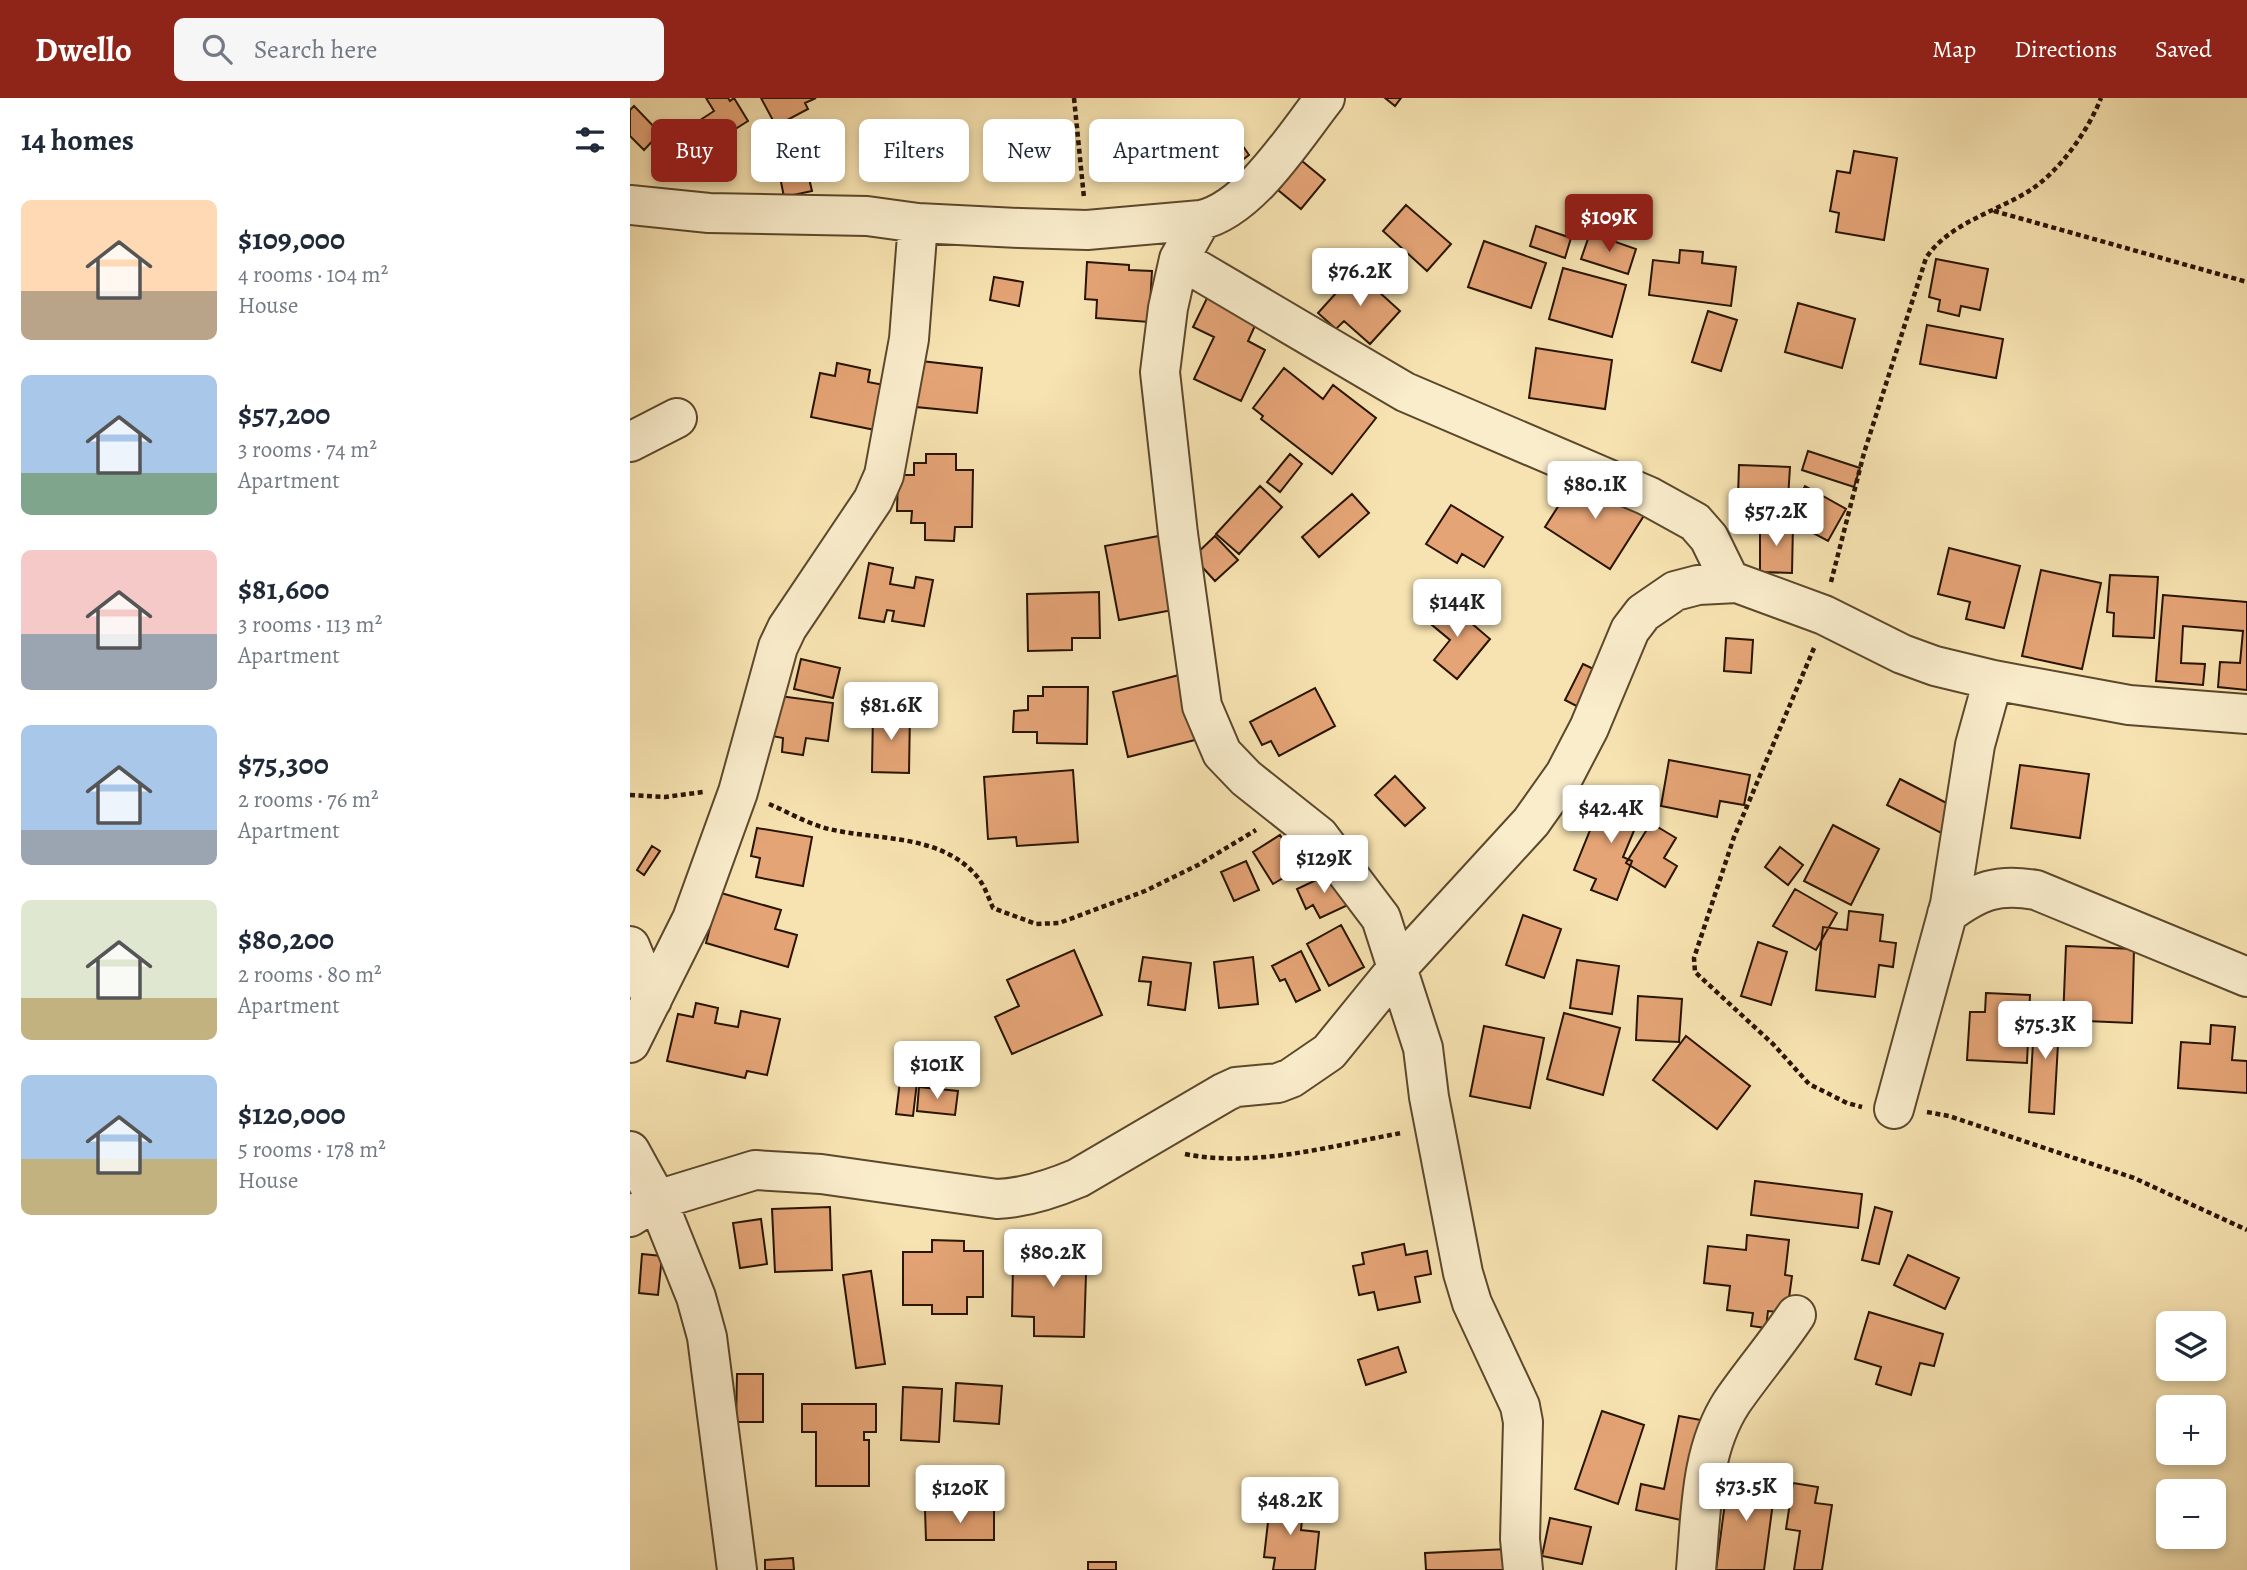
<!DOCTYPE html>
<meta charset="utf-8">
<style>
:root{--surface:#fff;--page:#f6f6f7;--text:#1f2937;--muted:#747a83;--accent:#8f2418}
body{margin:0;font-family:Alegreya,serif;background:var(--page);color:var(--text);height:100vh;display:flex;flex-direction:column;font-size:26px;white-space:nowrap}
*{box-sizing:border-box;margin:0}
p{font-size:23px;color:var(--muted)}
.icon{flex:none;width:38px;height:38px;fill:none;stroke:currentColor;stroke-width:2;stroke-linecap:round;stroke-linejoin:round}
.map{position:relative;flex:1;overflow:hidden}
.sheet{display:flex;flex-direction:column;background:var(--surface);width:630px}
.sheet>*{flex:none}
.banner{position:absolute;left:21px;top:21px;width:665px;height:63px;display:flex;gap:14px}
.fabs{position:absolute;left:1526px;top:1213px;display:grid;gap:14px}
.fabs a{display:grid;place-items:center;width:70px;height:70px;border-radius:10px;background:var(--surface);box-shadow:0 4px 10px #0003;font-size:35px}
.price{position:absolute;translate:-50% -60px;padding:0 16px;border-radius:7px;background:#fff;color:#222;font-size:23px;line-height:46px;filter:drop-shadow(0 2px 4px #0008)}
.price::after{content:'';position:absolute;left:50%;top:42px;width:21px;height:16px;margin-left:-10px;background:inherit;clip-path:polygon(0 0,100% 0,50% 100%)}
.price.current{background:var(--accent);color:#fff}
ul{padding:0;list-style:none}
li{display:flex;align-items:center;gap:21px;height:175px;padding:0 21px}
li span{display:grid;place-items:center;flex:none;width:196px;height:140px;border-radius:10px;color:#555}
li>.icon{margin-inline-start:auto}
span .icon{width:84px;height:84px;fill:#fffc;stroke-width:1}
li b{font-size:30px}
h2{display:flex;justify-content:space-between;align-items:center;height:84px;padding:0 21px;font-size:30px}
.pill{padding:0 24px;border-radius:10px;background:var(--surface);box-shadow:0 4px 10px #0003;font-size:24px;line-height:63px}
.pill.current{background:var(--accent);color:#fff}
header{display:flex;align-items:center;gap:42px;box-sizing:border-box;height:98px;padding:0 35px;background:var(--accent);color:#fff}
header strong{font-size:33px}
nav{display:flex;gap:38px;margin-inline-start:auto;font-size:24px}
.search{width:490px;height:63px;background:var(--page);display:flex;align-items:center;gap:18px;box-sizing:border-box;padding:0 24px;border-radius:10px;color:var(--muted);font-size:26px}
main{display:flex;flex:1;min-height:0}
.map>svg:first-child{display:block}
.building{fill:#e5a476;stroke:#281400;stroke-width:2}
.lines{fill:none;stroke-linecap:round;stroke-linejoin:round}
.minor-casing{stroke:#5c482c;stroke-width:42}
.path{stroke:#281400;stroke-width:4.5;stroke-dasharray:5 3.5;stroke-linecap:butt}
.minor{stroke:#faedcc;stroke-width:38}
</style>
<header>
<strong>Dwello</strong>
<div class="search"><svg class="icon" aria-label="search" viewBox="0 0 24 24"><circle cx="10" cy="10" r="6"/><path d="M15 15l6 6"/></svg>Search here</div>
<nav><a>Map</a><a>Directions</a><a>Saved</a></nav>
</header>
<main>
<section class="sheet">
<h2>14 homes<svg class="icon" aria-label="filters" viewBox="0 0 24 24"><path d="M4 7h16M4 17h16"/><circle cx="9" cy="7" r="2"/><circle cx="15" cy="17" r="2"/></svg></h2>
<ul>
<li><span style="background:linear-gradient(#ffd9b3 65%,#b9a48a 0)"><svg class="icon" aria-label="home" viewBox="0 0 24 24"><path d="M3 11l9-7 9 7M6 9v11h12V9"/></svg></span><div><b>$109,000</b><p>4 rooms · 104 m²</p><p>House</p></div></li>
<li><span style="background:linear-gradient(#a9c7e8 70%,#7fa58c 0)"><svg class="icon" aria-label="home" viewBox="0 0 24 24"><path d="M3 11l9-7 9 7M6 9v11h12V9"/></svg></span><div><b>$57,200</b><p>3 rooms · 74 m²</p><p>Apartment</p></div></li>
<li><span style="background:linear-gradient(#f6c9c9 60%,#9aa5b1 0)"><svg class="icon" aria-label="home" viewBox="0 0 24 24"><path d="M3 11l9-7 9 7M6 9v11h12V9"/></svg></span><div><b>$81,600</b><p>3 rooms · 113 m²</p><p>Apartment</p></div></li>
<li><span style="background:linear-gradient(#a9c7e8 75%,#9aa5b1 0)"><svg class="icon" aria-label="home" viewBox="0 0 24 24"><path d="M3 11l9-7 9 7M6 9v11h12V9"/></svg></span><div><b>$75,300</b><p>2 rooms · 76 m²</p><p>Apartment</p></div></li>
<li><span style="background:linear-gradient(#dfe7d0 70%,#c2b280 0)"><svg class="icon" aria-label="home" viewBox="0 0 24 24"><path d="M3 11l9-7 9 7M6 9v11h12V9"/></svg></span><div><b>$80,200</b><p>2 rooms · 80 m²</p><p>Apartment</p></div></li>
<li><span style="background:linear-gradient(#a9c7e8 60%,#c2b280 0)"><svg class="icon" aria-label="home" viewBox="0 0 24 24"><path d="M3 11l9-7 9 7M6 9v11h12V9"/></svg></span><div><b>$120,000</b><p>5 rooms · 178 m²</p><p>House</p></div></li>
</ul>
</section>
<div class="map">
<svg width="1617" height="1472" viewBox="0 0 1617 1472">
<rect width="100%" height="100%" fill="#f7e3b1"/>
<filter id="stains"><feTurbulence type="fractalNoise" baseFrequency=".00286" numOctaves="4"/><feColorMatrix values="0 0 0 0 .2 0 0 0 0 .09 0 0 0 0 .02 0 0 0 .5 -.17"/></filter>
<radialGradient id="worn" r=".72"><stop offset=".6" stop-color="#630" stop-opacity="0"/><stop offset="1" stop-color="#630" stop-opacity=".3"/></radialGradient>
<!-- building -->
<path class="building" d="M 76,0 L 98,0 L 100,3 L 104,0 L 118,23 L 72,52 L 58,30 L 84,13 Z
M 131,0 L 186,0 L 175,5 L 178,11 L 146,28 Z
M 755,0 L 771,0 L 765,8 Z
M 4,8 L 30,35 L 14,52 L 0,38 L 0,12 Z
M 39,32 L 61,56 L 45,71 L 23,48 Z
M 606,38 L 619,57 L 591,78 L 577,59 Z
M 1224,53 L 1267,60 L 1254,142 L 1206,134 L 1209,115 L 1200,113 L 1207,73 L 1220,75 Z
M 175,63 L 182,93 L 154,99 L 148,69 Z
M 672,63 L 695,82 L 671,111 L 648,92 Z
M 776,107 L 821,146 L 797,173 L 753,133 Z
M 906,128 L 941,140 L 935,160 L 900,148 Z
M 960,135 L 1006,151 L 998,176 L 951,161 Z
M 854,143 L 916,165 L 901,210 L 838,189 Z
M 1050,152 L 1073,154 L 1072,165 L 1106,169 L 1101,208 L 1019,197 L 1023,162 L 1049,165 Z
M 1306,161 L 1358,171 L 1350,212 L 1331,208 L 1329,218 L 1308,213 L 1310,202 L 1299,199 Z
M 457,164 L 499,167 L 499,172 L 522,173 L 519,224 L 466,220 L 467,202 L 455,201 Z
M 933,170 L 996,187 L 982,239 L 919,221 Z
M 726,173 L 770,213 L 740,246 L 714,223 L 706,231 L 688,215 Z
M 364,179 L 393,184 L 389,208 L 360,202 Z
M 579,196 L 629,219 L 618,243 L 635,252 L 611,303 L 564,281 L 584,239 L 563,229 Z
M 1168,205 L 1225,221 L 1212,270 L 1155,254 Z
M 1078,213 L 1107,222 L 1091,273 L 1062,264 Z
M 1297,227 L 1373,241 L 1366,280 L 1290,266 Z
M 906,250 L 982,262 L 975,311 L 899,300 Z
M 291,263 L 352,270 L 347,315 L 286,309 Z
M 207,265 L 240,272 L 238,284 L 254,287 L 245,332 L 181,319 L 190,275 L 205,278 Z
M 654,270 L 693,301 L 703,287 L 746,320 L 702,376 L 631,321 L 633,318 L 623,310 Z
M 1178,353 L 1230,370 L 1224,389 L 1172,372 Z
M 296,356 L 326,356 L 326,372 L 343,372 L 342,429 L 325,429 L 324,443 L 295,442 L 295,425 L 281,425 L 282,413 L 267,413 L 268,377 L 284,377 L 284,365 L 296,365 Z
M 660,356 L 672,366 L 650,394 L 637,384 Z
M 1109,367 L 1160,369 L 1157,417 L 1114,415 L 1115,399 L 1108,399 Z
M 950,374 L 1015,416 L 980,471 L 915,429 Z
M 630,388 L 652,409 L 609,456 L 586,436 Z
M 1175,388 L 1216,411 L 1198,443 L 1157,421 Z
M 722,396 L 739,415 L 689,459 L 672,439 Z
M 821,407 L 873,439 L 854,469 L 832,456 L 827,465 L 796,446 Z
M 1130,425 L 1163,426 L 1162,475 L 1130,474 Z
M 534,437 L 548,511 L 489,522 L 475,448 Z
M 585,438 L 608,462 L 585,483 L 563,459 Z
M 1319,450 L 1390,468 L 1374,530 L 1336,521 L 1340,504 L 1308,496 Z
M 239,465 L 263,470 L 260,486 L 284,490 L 286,479 L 303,482 L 294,528 L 262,523 L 264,513 L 257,512 L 254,524 L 229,520 Z
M 1411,472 L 1471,485 L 1452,571 L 1392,558 Z
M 1480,477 L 1528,479 L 1524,540 L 1483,538 L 1484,515 L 1477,514 Z
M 469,494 L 470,540 L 442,540 L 442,552 L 398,553 L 397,496 Z
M 1533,497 L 1617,504 L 1617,592 L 1588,589 L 1590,564 L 1610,565 L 1613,533 L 1553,528 L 1551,565 L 1575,566 L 1573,587 L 1526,583 Z
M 813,501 L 860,541 L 827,581 L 804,562 L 820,542 L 796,522 Z
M 1096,540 L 1123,542 L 1121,575 L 1094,573 Z
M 171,561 L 210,570 L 203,600 L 164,591 Z
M 953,566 L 974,576 L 956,613 L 935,602 Z
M 549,577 L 565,642 L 498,659 L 483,594 Z
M 413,589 L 458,589 L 457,646 L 407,645 L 407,634 L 383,634 L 384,613 L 398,612 L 398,598 L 413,598 Z
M 685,590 L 705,628 L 649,658 L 641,643 L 632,647 L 620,624 Z
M 142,597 L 203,605 L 198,643 L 176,640 L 173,657 L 152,654 L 153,640 L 137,637 Z
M 243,614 L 280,614 L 279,675 L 242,674 Z
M 1039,662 L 1120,677 L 1114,707 L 1090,703 L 1087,719 L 1031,708 Z
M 1390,667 L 1459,676 L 1450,740 L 1381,730 Z
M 443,672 L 448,744 L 387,748 L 386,739 L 358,741 L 354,679 Z
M 765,678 L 795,710 L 775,728 L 745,697 Z
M 1270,681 L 1332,713 L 1319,739 L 1257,707 Z
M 997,691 L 1018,699 L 993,759 L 1002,763 L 987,802 L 961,792 L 966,781 L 944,772 L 971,705 L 989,712 Z
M 1021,725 L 1046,740 L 1034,760 L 1047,768 L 1035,789 L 996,765 Z
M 1203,727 L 1249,751 L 1221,807 L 1174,783 Z
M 127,730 L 182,739 L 173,788 L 126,779 L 130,760 L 121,758 Z
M 650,737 L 670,770 L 643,786 L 623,754 Z
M 22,748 L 30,753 L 14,777 L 7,772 Z
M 1150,749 L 1173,767 L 1158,787 L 1135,769 Z
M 616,763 L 629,792 L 604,803 L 591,774 Z
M 705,773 L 720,806 L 690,820 L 683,807 L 676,811 L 667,791 Z
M 1165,791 L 1207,815 L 1186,852 L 1143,828 Z
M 84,793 L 151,812 L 145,831 L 167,837 L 158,869 L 76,845 L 83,818 Z
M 1219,813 L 1253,817 L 1250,843 L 1266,845 L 1263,869 L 1249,867 L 1245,899 L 1186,892 L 1193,829 L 1217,832 Z
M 893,817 L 931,831 L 914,880 L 876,867 Z
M 711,827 L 734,869 L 699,888 L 677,846 Z
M 1128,844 L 1157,854 L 1141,907 L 1111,898 Z
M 1436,848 L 1504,851 L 1502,925 L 1433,922 Z
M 444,852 L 472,917 L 382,956 L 365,919 L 389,908 L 377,882 Z
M 671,853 L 690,892 L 666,904 L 655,881 L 650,883 L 642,868 Z
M 513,859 L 561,865 L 555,912 L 518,907 L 521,884 L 509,883 Z
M 623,859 L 628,906 L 589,910 L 584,864 Z
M 947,862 L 989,868 L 982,916 L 940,910 Z
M 1356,895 L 1400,897 L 1397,965 L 1337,962 L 1340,914 L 1355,914 Z
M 1008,898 L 1052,901 L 1049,944 L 1006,942 Z
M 66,905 L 88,910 L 85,925 L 108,929 L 111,913 L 150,921 L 137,977 L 117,973 L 115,980 L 37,963 L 48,916 L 63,919 Z
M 1405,910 L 1430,911 L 1424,1016 L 1399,1014 Z
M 934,915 L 990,930 L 973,997 L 917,981 Z
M 1581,927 L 1605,929 L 1602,962 L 1617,963 L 1617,995 L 1548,990 L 1551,944 L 1580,946 Z
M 854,928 L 914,940 L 900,1010 L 840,998 Z
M 1056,938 L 1120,988 L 1087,1031 L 1023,982 Z
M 270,983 L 287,984 L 283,1018 L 266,1016 Z
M 289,989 L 328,993 L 325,1017 L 287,1013 Z
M 1125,1083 L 1232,1096 L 1228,1130 L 1121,1117 Z
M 200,1109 L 202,1172 L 145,1174 L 142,1111 Z
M 1245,1109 L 1262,1114 L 1249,1166 L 1232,1162 Z
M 131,1121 L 137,1166 L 110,1170 L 103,1125 Z
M 1117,1137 L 1159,1142 L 1155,1177 L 1162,1178 L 1157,1215 L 1138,1213 L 1136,1230 L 1121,1228 L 1123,1215 L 1097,1212 L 1100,1188 L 1074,1185 L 1078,1148 L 1116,1152 Z
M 302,1142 L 334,1143 L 334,1153 L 353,1153 L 353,1199 L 337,1199 L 337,1216 L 302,1216 L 302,1207 L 273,1207 L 273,1154 L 302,1154 Z
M 403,1144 L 457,1145 L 454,1239 L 404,1238 L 404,1219 L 382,1218 L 383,1167 L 403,1168 Z
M 774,1146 L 776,1157 L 797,1153 L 801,1176 L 785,1179 L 790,1204 L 748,1212 L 744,1194 L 729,1197 L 723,1168 L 734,1166 L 732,1155 Z
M 12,1156 L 32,1158 L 28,1197 L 9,1195 Z
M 1278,1157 L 1329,1180 L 1315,1211 L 1264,1187 Z
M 241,1173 L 255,1266 L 226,1270 L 213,1177 Z
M 1239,1214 L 1313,1236 L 1304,1268 L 1290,1265 L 1281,1297 L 1246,1286 L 1251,1269 L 1225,1261 Z
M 768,1249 L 776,1274 L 736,1287 L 728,1262 Z
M 107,1276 L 133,1276 L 133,1324 L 106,1324 Z
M 326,1285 L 372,1288 L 369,1326 L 324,1323 Z
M 273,1289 L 312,1291 L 309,1344 L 271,1342 Z
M 172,1306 L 246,1306 L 246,1334 L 234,1334 L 234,1342 L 239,1342 L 239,1388 L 186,1388 L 186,1334 L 172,1334 Z
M 972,1313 L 1014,1327 L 988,1406 L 945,1391 Z
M 1049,1318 L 1071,1322 L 1051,1422 L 1006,1412 L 1011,1386 L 1034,1391 Z
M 1099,1375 L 1146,1382 L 1134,1472 L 1086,1472 Z
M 1163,1385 L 1188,1389 L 1185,1405 L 1202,1407 L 1192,1472 L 1164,1472 L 1170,1433 L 1156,1431 Z
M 641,1398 L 674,1402 L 671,1432 L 689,1434 L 685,1472 L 643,1472 L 645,1460 L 634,1459 Z
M 364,1411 L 364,1442 L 296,1442 L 295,1412 Z
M 920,1420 L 961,1429 L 952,1466 L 912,1458 Z
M 877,1451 L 878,1472 L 796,1472 L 795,1455 Z
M 163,1460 L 164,1472 L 135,1472 L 135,1462 Z
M 458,1464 L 486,1464 L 486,1472 L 458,1472 Z"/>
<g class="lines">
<defs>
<path id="minor" d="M 0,107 L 79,115 L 237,118 L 288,125 L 390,130 L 457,132 L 571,122 C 620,111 665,38 695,0
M 571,122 L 549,161 L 538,210 L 530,274 L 548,436 L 572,608 L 592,655 L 616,680 L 689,738 L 751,820 L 793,950 L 799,999 L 833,1175 L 842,1205 L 890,1308 L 893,1324 L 890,1441 L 893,1472
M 549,161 L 775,294 L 1018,398 L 1065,424 L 1079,440 L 1101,485
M 0,344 L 47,320
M 1317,816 C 1348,793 1367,785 1406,792 L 1617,879
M 0,848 L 22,902
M 0,945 L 62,821 L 108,694 L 148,549 L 157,530 L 243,402 L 254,377 L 279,241 L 288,125
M 1264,1011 L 1320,806 L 1345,647 L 1363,582
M 0,1053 L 27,1102 L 66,1199 L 77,1239 L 107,1472
M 0,1119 L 27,1102 L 125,1072 L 191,1076 L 367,1101 C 395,1100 422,1091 448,1080 L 595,994 L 606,989 L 648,985 L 661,980 L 699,954 L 769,868 L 901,724 L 935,676 L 959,630 L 1000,532 L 1013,515 L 1045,493 L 1068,487 L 1107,485 L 1194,517 L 1272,556 L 1305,568 L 1363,582 L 1499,607 L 1617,616
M 1066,1472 C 1071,1416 1070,1353 1102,1304 C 1122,1275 1146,1247 1166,1217"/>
</defs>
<!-- minor casing -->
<use href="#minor" class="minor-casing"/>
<!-- path -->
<path class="path" d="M 444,0 L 454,100
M 1364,113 L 1617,184
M 1201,484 L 1234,355 L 1296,160 C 1318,126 1365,114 1399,93 C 1429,74 1458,33 1471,0
M 1184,550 L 1104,739 L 1064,860 L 1065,874 L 1143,946 L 1179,986 L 1217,1005 L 1232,1009
M 0,697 L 35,699 L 73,694
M 139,706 C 158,714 178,726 199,731 C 249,743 313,735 349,781 C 355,789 359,801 363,810 L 406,826 L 429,825 L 515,793 L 568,767 L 626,732
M 1297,1014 L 1319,1018 L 1504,1080 L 1617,1132
M 555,1056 C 626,1070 701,1048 771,1035"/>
<!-- minor -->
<use href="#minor" class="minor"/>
</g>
<rect width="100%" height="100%" filter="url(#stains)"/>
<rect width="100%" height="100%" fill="url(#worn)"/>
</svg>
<div class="fabs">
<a><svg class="icon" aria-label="layers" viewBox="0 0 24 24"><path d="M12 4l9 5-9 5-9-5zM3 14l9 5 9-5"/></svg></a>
<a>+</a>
<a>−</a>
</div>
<b class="price current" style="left:979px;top:156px">$109K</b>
<b class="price" style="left:730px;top:210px">$76.2K</b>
<b class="price" style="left:965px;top:423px">$80.1K</b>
<b class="price" style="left:1146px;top:450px">$57.2K</b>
<b class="price" style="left:827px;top:541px">$144K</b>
<b class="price" style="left:261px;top:644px">$81.6K</b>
<b class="price" style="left:981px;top:747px">$42.4K</b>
<b class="price" style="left:694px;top:797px">$129K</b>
<b class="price" style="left:1415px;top:963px">$75.3K</b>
<b class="price" style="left:307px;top:1003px">$101K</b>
<b class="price" style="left:423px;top:1191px">$80.2K</b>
<b class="price" style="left:1116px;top:1425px">$73.5K</b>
<b class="price" style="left:330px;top:1427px">$120K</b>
<b class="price" style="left:660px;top:1439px">$48.2K</b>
<div class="banner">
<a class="pill current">Buy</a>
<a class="pill">Rent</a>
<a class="pill">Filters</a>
<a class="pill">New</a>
<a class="pill">Apartment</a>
</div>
</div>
</main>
